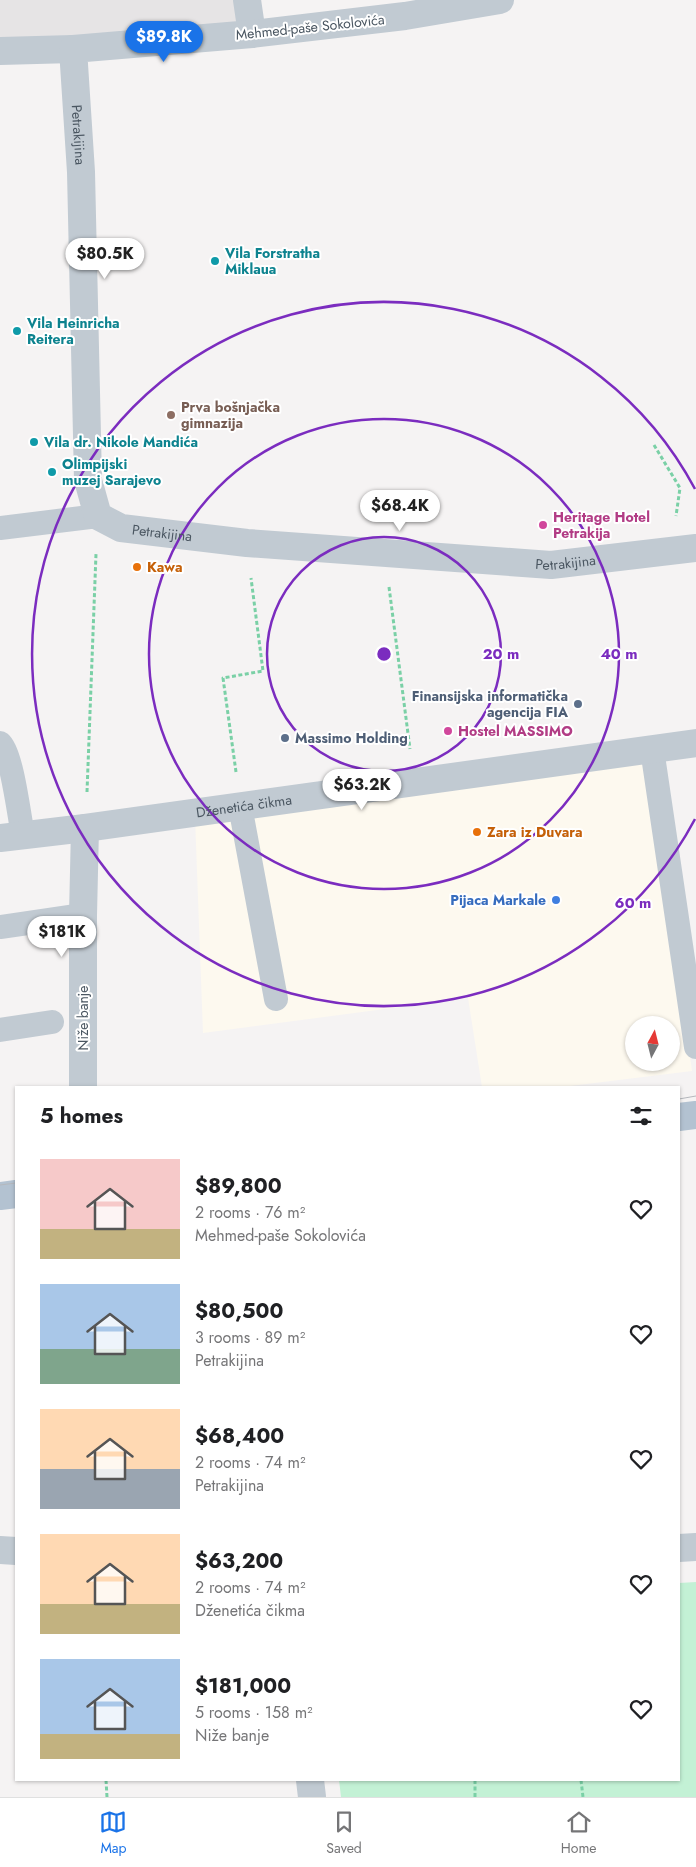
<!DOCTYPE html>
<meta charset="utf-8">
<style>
:root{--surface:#fff;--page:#f2f2f2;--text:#202124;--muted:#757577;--line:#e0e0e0;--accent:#1a73e8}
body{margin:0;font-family:Jost,sans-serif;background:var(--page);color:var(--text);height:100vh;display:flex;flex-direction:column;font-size:19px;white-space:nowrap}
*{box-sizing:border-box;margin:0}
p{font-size:16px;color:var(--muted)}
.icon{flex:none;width:28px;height:28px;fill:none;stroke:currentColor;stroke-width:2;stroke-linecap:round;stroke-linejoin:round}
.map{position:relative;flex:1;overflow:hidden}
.sheet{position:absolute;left:15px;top:1086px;width:665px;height:695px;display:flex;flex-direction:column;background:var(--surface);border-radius:0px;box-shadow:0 1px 4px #0004}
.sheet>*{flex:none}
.needle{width:32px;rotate:7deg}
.controls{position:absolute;left:625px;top:1016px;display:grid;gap:10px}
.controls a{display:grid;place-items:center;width:55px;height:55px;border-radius:50%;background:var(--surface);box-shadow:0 1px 4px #0004;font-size:25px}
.price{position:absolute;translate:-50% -42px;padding:0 11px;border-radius:18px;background:#fff;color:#222;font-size:16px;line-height:32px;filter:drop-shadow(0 1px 2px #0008)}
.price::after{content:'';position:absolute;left:50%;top:30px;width:15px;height:11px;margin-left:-8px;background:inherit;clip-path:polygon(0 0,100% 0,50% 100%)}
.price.on{background:var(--accent);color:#fff}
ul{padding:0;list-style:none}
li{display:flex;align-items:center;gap:15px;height:125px;padding:0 25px}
li span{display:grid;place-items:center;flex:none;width:140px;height:100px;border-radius:0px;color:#555}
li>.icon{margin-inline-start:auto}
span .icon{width:60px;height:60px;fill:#fffc;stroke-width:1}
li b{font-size:21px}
h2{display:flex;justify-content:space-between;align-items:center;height:60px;padding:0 25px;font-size:21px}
.dock{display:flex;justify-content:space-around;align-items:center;height:70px;border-top:1px solid var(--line);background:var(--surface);font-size:14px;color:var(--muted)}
.dock a{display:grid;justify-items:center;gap:2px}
.dock .on{color:var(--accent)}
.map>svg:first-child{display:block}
.commercial{fill:#fdf9ef;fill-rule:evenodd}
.education{fill:#e6e4e5}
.green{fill:#c3f1d5}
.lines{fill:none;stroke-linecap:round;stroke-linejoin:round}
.path{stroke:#7ad0a6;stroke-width:3;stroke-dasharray:4 2.5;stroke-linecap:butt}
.service{stroke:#c1cad2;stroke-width:24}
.pedestrian{stroke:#c1cad2;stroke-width:28}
.minor{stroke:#c1cad2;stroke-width:28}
.tertiary{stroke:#c1cad2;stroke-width:28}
.primary{stroke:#b3c2d1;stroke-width:28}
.tram{stroke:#b5b8bd;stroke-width:1}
.ring{fill:none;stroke:#7b2cbf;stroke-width:2.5}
.culture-dot{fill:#0f9aa8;stroke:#fff;stroke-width:2}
.education-dot{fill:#8d6e63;stroke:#fff;stroke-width:2}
.hotel-dot{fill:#d1479c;stroke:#fff;stroke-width:2}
.food-dot{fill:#e8710a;stroke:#fff;stroke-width:2}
.service-dot{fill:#5c6f8a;stroke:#fff;stroke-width:2}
.shop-dot{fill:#3f7fe0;stroke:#fff;stroke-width:2}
.labels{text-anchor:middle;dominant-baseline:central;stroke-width:4;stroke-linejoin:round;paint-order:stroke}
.street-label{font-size:14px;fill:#4a5661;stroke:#fff}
.culture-label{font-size:14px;font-weight:bold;fill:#0d838f;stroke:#fff;text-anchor:start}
.education-label{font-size:14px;font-weight:bold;fill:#785e54;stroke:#fff;text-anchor:start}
.hotel-label{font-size:14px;font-weight:bold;fill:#b23c85;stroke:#fff;text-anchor:start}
.food-label{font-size:14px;font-weight:bold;fill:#c56008;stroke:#fff;text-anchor:start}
.service-label{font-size:14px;font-weight:bold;fill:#4e5e75;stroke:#fff;text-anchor:end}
.shop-label{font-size:14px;font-weight:bold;fill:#366cbe;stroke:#fff;text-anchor:end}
.centre{fill:#7b2cbf;stroke:#fff;stroke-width:2.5}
.ring-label{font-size:15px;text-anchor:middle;font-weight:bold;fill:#7b2cbf;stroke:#fff;stroke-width:4;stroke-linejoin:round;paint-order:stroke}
</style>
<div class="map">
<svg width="696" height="1797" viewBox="0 0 696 1797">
<rect width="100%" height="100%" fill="#f5f3f3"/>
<!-- commercial -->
<path class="commercial" d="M 650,759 L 692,1071 L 562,1087 L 482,1087 L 468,998 L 203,1033 L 195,817 ZM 634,1025 L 671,1025 L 671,1062 L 634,1062 Z"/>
<!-- education -->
<path class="education" d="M 0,0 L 247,0 L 252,34 L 0,51 Z"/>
<!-- green -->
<path class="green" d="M 696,1582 L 696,1797 L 341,1797 L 339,1780 L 679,1780 L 679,1583 Z"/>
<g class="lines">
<!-- path -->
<path class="path" d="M 654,445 L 680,488 L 676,516
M 389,587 L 410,749
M 236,772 L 223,678 L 263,671 L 251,578
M 87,792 L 96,554
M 106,1780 L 107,1797
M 475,1780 L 475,1797
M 581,1780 L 583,1797"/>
<!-- service -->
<path class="service" d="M 0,528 L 98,516
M 0,743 C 12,753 19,816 23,835
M 652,749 L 696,1047
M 240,806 L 276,999
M 0,927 L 83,915
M 0,1030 L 52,1022"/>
<!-- pedestrian -->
<path class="pedestrian" d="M 679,1548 L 696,1547
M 0,1550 L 16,1551
M 310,1780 L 312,1797"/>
<!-- minor -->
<g class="minor">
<path d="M 247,0 L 252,34"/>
<path d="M 0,51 L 73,49"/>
<path id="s1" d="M 0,838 L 85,828 L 696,743"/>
<path d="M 83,1088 L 83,915 L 85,828"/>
</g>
<!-- tertiary -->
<path class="tertiary" id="s2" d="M 500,0 L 405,16 L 252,34 L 73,49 L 81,172 L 88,480 L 98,516 L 121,528 L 247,543 L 551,565 L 696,548"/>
<!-- primary -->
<path class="primary" d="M 679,1117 L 696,1115
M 0,1196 L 16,1194"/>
<!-- tram -->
<path class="tram" d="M 679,1099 L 696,1096
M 0,1185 L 16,1183"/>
</g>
<!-- distance rings -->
<g class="ring">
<circle cx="384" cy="654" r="117"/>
<circle cx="384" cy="654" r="235"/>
<path d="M695 819A352 352 0 1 1 695 489"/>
</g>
<!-- markers -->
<g class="culture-dot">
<circle cx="215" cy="261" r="5"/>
<circle cx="17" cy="331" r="5"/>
<circle cx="34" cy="442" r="5"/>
<circle cx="52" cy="472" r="5"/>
</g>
<circle class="education-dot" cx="171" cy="415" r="5"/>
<g class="hotel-dot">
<circle cx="543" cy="525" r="5"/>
<circle cx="448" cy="731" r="5"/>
</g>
<g class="food-dot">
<circle cx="137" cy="567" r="5"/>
<circle cx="477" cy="832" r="5"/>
</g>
<g class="service-dot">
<circle cx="578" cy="704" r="5"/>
<circle cx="285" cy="738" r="5"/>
</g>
<circle class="shop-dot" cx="556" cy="900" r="5"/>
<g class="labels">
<!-- street labels -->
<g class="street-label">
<text transform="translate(310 27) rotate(-6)">Mehmed-paše Sokolovića</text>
<text stroke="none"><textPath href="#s2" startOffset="516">Petrakijina</textPath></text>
<text stroke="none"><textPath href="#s2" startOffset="966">Petrakijina</textPath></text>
<text stroke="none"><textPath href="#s2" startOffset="1371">Petrakijina</textPath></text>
<text stroke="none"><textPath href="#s1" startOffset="246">Dženetića čikma</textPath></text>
<text transform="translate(83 1018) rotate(-90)">Niže banje</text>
</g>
<!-- culture labels -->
<g class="culture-label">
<text x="225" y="253">Vila Forstratha<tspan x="225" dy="16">Miklaua</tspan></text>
<text x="27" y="323">Vila Heinricha<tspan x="27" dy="16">Reitera</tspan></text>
<text x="44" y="442">Vila dr. Nikole Mandića</text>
<text x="62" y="464">Olimpijski<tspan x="62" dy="16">muzej Sarajevo</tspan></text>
</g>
<!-- education labels -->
<g class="education-label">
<text x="181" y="407">Prva bošnjačka<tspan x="181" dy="16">gimnazija</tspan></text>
</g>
<!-- hotel labels -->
<g class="hotel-label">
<text x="553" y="517">Heritage Hotel<tspan x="553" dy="16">Petrakija</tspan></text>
<text x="458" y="731">Hostel MASSIMO</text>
</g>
<!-- food labels -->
<g class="food-label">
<text x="147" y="567">Kawa</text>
<text x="487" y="832">Zara iz Duvara</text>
</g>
<!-- service labels -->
<g class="service-label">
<text x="568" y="696">Finansijska informatička<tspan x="568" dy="16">agencija FIA</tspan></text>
<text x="295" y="738" text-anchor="start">Massimo Holding</text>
</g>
<!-- shop labels -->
<g class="shop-label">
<text x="546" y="900">Pijaca Markale</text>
</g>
</g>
<circle cx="384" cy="654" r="8" class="centre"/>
<g class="ring-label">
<text x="501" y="659">20 m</text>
<text x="619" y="659">40 m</text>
<text x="633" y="908">60 m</text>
</g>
</svg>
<div class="controls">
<a><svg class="needle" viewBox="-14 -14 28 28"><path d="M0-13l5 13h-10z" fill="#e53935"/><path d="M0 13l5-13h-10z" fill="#757577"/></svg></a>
</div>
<b class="price on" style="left:164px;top:63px">$89.8K</b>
<b class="price" style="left:105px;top:280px">$80.5K</b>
<b class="price" style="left:400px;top:532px">$68.4K</b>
<b class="price" style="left:362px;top:811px">$63.2K</b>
<b class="price" style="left:62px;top:958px">$181K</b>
<section class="sheet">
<h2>5 homes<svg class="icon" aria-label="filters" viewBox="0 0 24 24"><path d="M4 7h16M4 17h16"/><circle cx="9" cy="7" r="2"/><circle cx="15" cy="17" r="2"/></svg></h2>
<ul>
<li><span style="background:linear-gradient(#f6c9c9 70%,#c2b280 0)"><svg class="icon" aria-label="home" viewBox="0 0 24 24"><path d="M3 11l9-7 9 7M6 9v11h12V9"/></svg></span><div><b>$89,800</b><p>2 rooms · 76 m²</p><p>Mehmed-paše Sokolovića</p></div><svg class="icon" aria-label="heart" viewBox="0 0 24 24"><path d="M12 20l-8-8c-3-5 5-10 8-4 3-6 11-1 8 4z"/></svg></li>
<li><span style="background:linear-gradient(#a9c7e8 65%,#7fa58c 0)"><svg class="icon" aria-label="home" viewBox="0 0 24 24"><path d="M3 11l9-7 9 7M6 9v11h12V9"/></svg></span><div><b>$80,500</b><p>3 rooms · 89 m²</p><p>Petrakijina</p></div><svg class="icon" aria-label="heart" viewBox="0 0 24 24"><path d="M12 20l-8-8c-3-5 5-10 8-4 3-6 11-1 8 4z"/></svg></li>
<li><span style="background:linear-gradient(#ffd9b3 60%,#9aa5b1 0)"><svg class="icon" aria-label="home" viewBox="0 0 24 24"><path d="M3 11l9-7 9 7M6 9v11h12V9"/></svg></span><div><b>$68,400</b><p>2 rooms · 74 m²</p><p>Petrakijina</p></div><svg class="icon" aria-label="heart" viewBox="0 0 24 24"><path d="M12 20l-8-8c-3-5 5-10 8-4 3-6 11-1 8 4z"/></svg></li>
<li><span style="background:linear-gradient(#ffd9b3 70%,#c2b280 0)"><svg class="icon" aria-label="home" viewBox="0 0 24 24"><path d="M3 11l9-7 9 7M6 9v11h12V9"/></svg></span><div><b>$63,200</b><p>2 rooms · 74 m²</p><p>Dženetića čikma</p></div><svg class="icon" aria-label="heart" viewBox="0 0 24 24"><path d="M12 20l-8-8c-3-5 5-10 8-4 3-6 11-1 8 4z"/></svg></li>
<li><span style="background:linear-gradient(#a9c7e8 75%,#c2b280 0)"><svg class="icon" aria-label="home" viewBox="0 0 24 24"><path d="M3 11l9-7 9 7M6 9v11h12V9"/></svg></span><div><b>$181,000</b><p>5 rooms · 158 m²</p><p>Niže banje</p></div><svg class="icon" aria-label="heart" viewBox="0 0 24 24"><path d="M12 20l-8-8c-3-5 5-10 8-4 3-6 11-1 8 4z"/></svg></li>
</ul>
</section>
</div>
<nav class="dock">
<a class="on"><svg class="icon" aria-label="map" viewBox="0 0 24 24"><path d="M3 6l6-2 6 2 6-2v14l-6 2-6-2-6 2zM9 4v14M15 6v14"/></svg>Map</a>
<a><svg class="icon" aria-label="saved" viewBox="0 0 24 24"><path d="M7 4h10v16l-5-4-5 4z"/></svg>Saved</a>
<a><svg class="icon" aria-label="home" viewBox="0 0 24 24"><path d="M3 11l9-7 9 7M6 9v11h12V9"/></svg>Home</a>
</nav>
